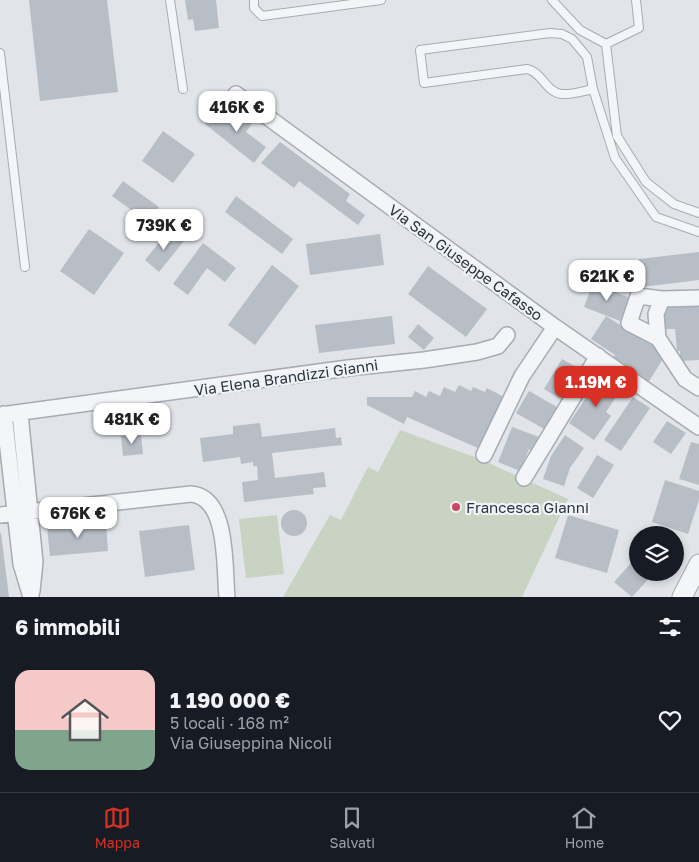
<!DOCTYPE html>
<html lang="it">
<meta charset="utf-8">
<style>
:root{--surface:#171b24;--page:#20242c;--text:#f1f3f6;--muted:#9ea1a6;--line:#363941;--accent:#d93025}
body{margin:0;font-family:"Golos Text",sans-serif;background:var(--page);color:var(--text);height:100vh;display:flex;flex-direction:column;font-size:19px;white-space:nowrap}
*{box-sizing:border-box;margin:0}
p{font-size:16px;color:var(--muted)}
.icon{flex:none;width:28px;height:28px;fill:none;stroke:currentColor;stroke-width:2;stroke-linecap:round;stroke-linejoin:round}
.map{position:relative;height:597px;overflow:hidden}
.drawer{display:flex;flex-direction:column;background:var(--surface);flex:1}
.drawer>*{flex:none}
.fabs{position:absolute;left:629px;top:526px;display:grid;gap:10px}
.fabs a{display:grid;place-items:center;width:55px;height:55px;border-radius:50%;background:var(--surface);box-shadow:0 2px 8px #0003;font-size:25px}
.price{position:absolute;translate:-50% -42px;padding:0 11px;border-radius:10px;background:#fff;color:#222;font-size:16px;line-height:32px;filter:drop-shadow(0 1px 2px #0008)}
.price::after{content:'';position:absolute;left:50%;top:30px;width:15px;height:11px;margin-left:-8px;background:inherit;clip-path:polygon(0 0,100% 0,50% 100%)}
.price.on{background:var(--accent);color:#fff}
ul{padding:0;list-style:none}
li{display:flex;align-items:center;gap:15px;height:125px;padding:0 15px}
li span{display:grid;place-items:center;flex:none;width:140px;height:100px;border-radius:15px;color:#555}
li>.icon{margin-inline-start:auto}
span .icon{width:60px;height:60px;fill:#fffc;stroke-width:1}
li b{font-size:21px}
h2{display:flex;justify-content:space-between;align-items:center;height:60px;padding:0 15px;font-size:21px}
.tab-bar{display:flex;justify-content:space-around;align-items:center;height:70px;border-top:1px solid var(--line);background:var(--surface);font-size:14px;color:var(--muted)}
.tab-bar a{display:grid;justify-items:center;gap:2px}
.tab-bar .on{color:var(--accent)}
.map>svg:first-child{display:block}
.green{fill:#c8d3c2}
.building{fill:#b8bec6}
.lines{fill:none;stroke-linecap:round;stroke-linejoin:round}
.service-casing{stroke:#a6acb3;stroke-width:10}
.minor-casing{stroke:#a6acb3;stroke-width:18}
.tertiary-casing{stroke:#a6acb3;stroke-width:21}
.service{stroke:#f3f5f8;stroke-width:8}
.minor{stroke:#f3f5f8;stroke-width:15}
.tertiary{stroke:#f3f5f8;stroke-width:19}
.poi-dot{fill:#cf4566;stroke:#f0f4f7;stroke-width:2}
.labels{text-anchor:middle;dominant-baseline:central;stroke-width:4.5;stroke-linejoin:round;paint-order:stroke}
.street-label{font-size:15px;fill:#293441;stroke:#f0f4f7}
.poi-label{font-size:15px;fill:#293441;stroke:#f0f4f7;text-anchor:start}
</style>
<div class="map">
<svg width="699" height="597" viewBox="0 0 699 597">
<rect width="100%" height="100%" fill="#e1e5e9"/>
<!-- green -->
<path class="green" d="M 400,430 L 480,459 L 568,499 L 522,597 L 283,597 L 330,515 L 341,520 L 368,467 L 378,472 Z
M 277,515 L 284,574 L 246,578 L 239,519 Z"/>
<!-- building -->
<path class="building" d="M 29,0 L 107,0 L 118,92 L 40,101 Z
M 185,0 L 216,0 L 219,28 L 195,31 L 193,19 L 188,20 Z
M 228,106 L 233,110 L 235,108 L 253,122 L 246,132 L 266,147 L 254,163 L 205,124 L 209,118 L 225,117 L 222,114 Z
M 163,131 L 195,154 L 173,183 L 142,161 Z
M 280,142 L 350,194 L 346,201 L 365,215 L 358,225 L 299,181 L 294,188 L 261,163 Z
M 123,181 L 159,207 L 148,222 L 112,196 Z
M 236,196 L 293,239 L 282,254 L 225,212 Z
M 89,229 L 124,253 L 94,295 L 60,271 Z
M 169,230 L 184,241 L 159,272 L 145,260 Z
M 380,234 L 384,265 L 310,275 L 306,244 Z
M 203,243 L 236,268 L 225,282 L 207,268 L 188,295 L 173,284 Z
M 699,252 L 699,280 L 642,287 L 639,259 Z
M 272,265 L 299,286 L 255,345 L 228,325 Z
M 428,266 L 487,309 L 466,337 L 408,294 Z
M 593,283 L 630,298 L 620,321 L 584,307 Z
M 699,303 L 699,360 L 680,361 L 680,351 L 677,351 L 675,329 L 664,329 L 663,305 Z
M 392,316 L 395,344 L 319,353 L 315,325 Z
M 606,316 L 666,354 L 646,386 L 611,361 L 615,355 L 591,339 Z
M 418,324 L 434,338 L 424,350 L 408,337 Z
M 562,359 L 580,369 L 562,400 L 544,389 Z
M 602,374 L 622,388 L 606,412 L 611,416 L 594,440 L 569,423 Z
M 459,385 L 471,391 L 473,387 L 485,392 L 487,388 L 504,397 L 480,449 L 407,417 L 404,424 L 367,405 L 367,397 L 412,397 L 415,391 L 426,397 L 429,391 L 440,396 L 444,387 L 455,392 Z
M 529,391 L 557,407 L 544,429 L 516,413 Z
M 633,397 L 650,408 L 621,451 L 604,440 Z
M 667,421 L 686,433 L 671,454 L 653,442 Z
M 260,423 L 262,437 L 335,428 L 336,438 L 341,437 L 342,445 L 272,453 L 275,478 L 324,472 L 326,487 L 313,488 L 314,494 L 244,502 L 242,482 L 258,480 L 257,466 L 253,466 L 253,462 L 241,464 L 240,457 L 203,462 L 200,438 L 233,434 L 233,426 Z
M 512,427 L 539,437 L 533,451 L 529,449 L 520,471 L 498,462 Z
M 141,434 L 143,454 L 123,456 L 121,436 Z
M 565,435 L 584,448 L 570,468 L 564,486 L 543,479 L 551,456 Z
M 691,442 L 699,444 L 699,485 L 679,479 Z
M 597,455 L 614,465 L 593,498 L 577,488 Z
M 665,480 L 699,491 L 699,500 L 688,534 L 652,522 Z
M281 523a13 13 0 1 1 26 0a13 13 0 1 1-26 0Z
M 568,515 L 619,530 L 607,573 L 555,558 Z
M 106,522 L 108,551 L 50,556 L 47,527 Z
M 189,525 L 195,570 L 145,577 L 139,531 Z
M 0,533 L 1,533 L 9,597 L 0,597 Z
M 638,555 L 638,572 L 655,572 L 632,597 L 614,582 Z"/>
<g class="lines">
<defs>
<path id="service" d="M 170,0 L 183,89
M 254,0 L 254,8 L 262,16 L 381,0
M 552,0 L 580,30 L 606,44
M 606,44 L 617,136 L 646,182 L 674,204 L 699,213
M 606,44 L 639,28 L 636,0
M 0,53 L 25,267
M 593,89 C 583,91 571,95 561,94 C 545,91 542,72 527,69 L 424,83 L 420,50 L 550,33 L 562,34 L 572,39 L 587,57 L 593,89 L 615,158 L 656,217 L 699,232"/>
<path id="minor" d="M 236,94 L 555,327 L 699,427
M 662,299 L 656,314 L 658,338 L 629,323 L 638,296 L 662,299 L 699,298
M 658,338 L 685,379 L 699,388
M 4,414 L 21,564 L 31,597
M 20,414 L 35,562 L 32,591
M 0,415 L 348,368 L 424,360 L 477,352 L 498,346 L 507,335
M 484,455 L 522,376 L 555,327
M 524,478 L 598,356
M 0,515 L 191,494 C 229,497 224,568 227,597"/>
<path id="tertiary" d="M 682,597 L 699,564"/>
</defs>
<!-- service casing -->
<use href="#service" class="service-casing"/>
<!-- minor casing -->
<use href="#minor" class="minor-casing"/>
<!-- tertiary casing -->
<use href="#tertiary" class="tertiary-casing"/>
<!-- service -->
<use href="#service" class="service"/>
<!-- minor -->
<use href="#minor" class="minor"/>
<!-- tertiary -->
<use href="#tertiary" class="tertiary"/>
</g>
<!-- markers -->
<circle class="poi-dot" cx="456" cy="507" r="5"/>
<g class="labels">
<!-- street labels -->
<g class="street-label">
<text transform="translate(466 262) rotate(36)">Via San Giuseppe Cafasso</text>
<text transform="translate(286 377) rotate(-8)">Via Elena Brandizzi Gianni</text>
</g>
<!-- poi labels -->
<g class="poi-label">
<text x="466" y="507">Francesca Gianni</text>
</g>
</g>
</svg>
<div class="fabs">
<a><svg class="icon" aria-label="layers" viewBox="0 0 24 24"><path d="M12 4l9 5-9 5-9-5zM3 14l9 5 9-5"/></svg></a>
</div>
<b class="price" style="left:237px;top:133px">416K €</b>
<b class="price" style="left:164px;top:251px">739K €</b>
<b class="price" style="left:607px;top:302px">621K €</b>
<b class="price on" style="left:596px;top:408px">1.19M €</b>
<b class="price" style="left:132px;top:445px">481K €</b>
<b class="price" style="left:78px;top:539px">676K €</b>
</div>
<section class="drawer">
<h2>6 immobili<svg class="icon" aria-label="filters" viewBox="0 0 24 24"><path d="M4 7h16M4 17h16"/><circle cx="9" cy="7" r="2"/><circle cx="15" cy="17" r="2"/></svg></h2>
<ul>
<li><span style="background:linear-gradient(#f6c9c9 60%,#7fa58c 0)"><svg class="icon" aria-label="home" viewBox="0 0 24 24"><path d="M3 11l9-7 9 7M6 9v11h12V9"/></svg></span><div><b>1 190 000 €</b><p>5 locali · 168 m²</p><p>Via Giuseppina Nicoli</p></div><svg class="icon" aria-label="heart" viewBox="0 0 24 24"><path d="M12 20l-8-8c-3-5 5-10 8-4 3-6 11-1 8 4z"/></svg></li>
</ul>
</section>
<nav class="tab-bar">
<a class="on"><svg class="icon" aria-label="map" viewBox="0 0 24 24"><path d="M3 6l6-2 6 2 6-2v14l-6 2-6-2-6 2zM9 4v14M15 6v14"/></svg>Mappa</a>
<a><svg class="icon" aria-label="saved" viewBox="0 0 24 24"><path d="M7 4h10v16l-5-4-5 4z"/></svg>Salvati</a>
<a><svg class="icon" aria-label="home" viewBox="0 0 24 24"><path d="M3 11l9-7 9 7M6 9v11h12V9"/></svg>Home</a>
</nav>
